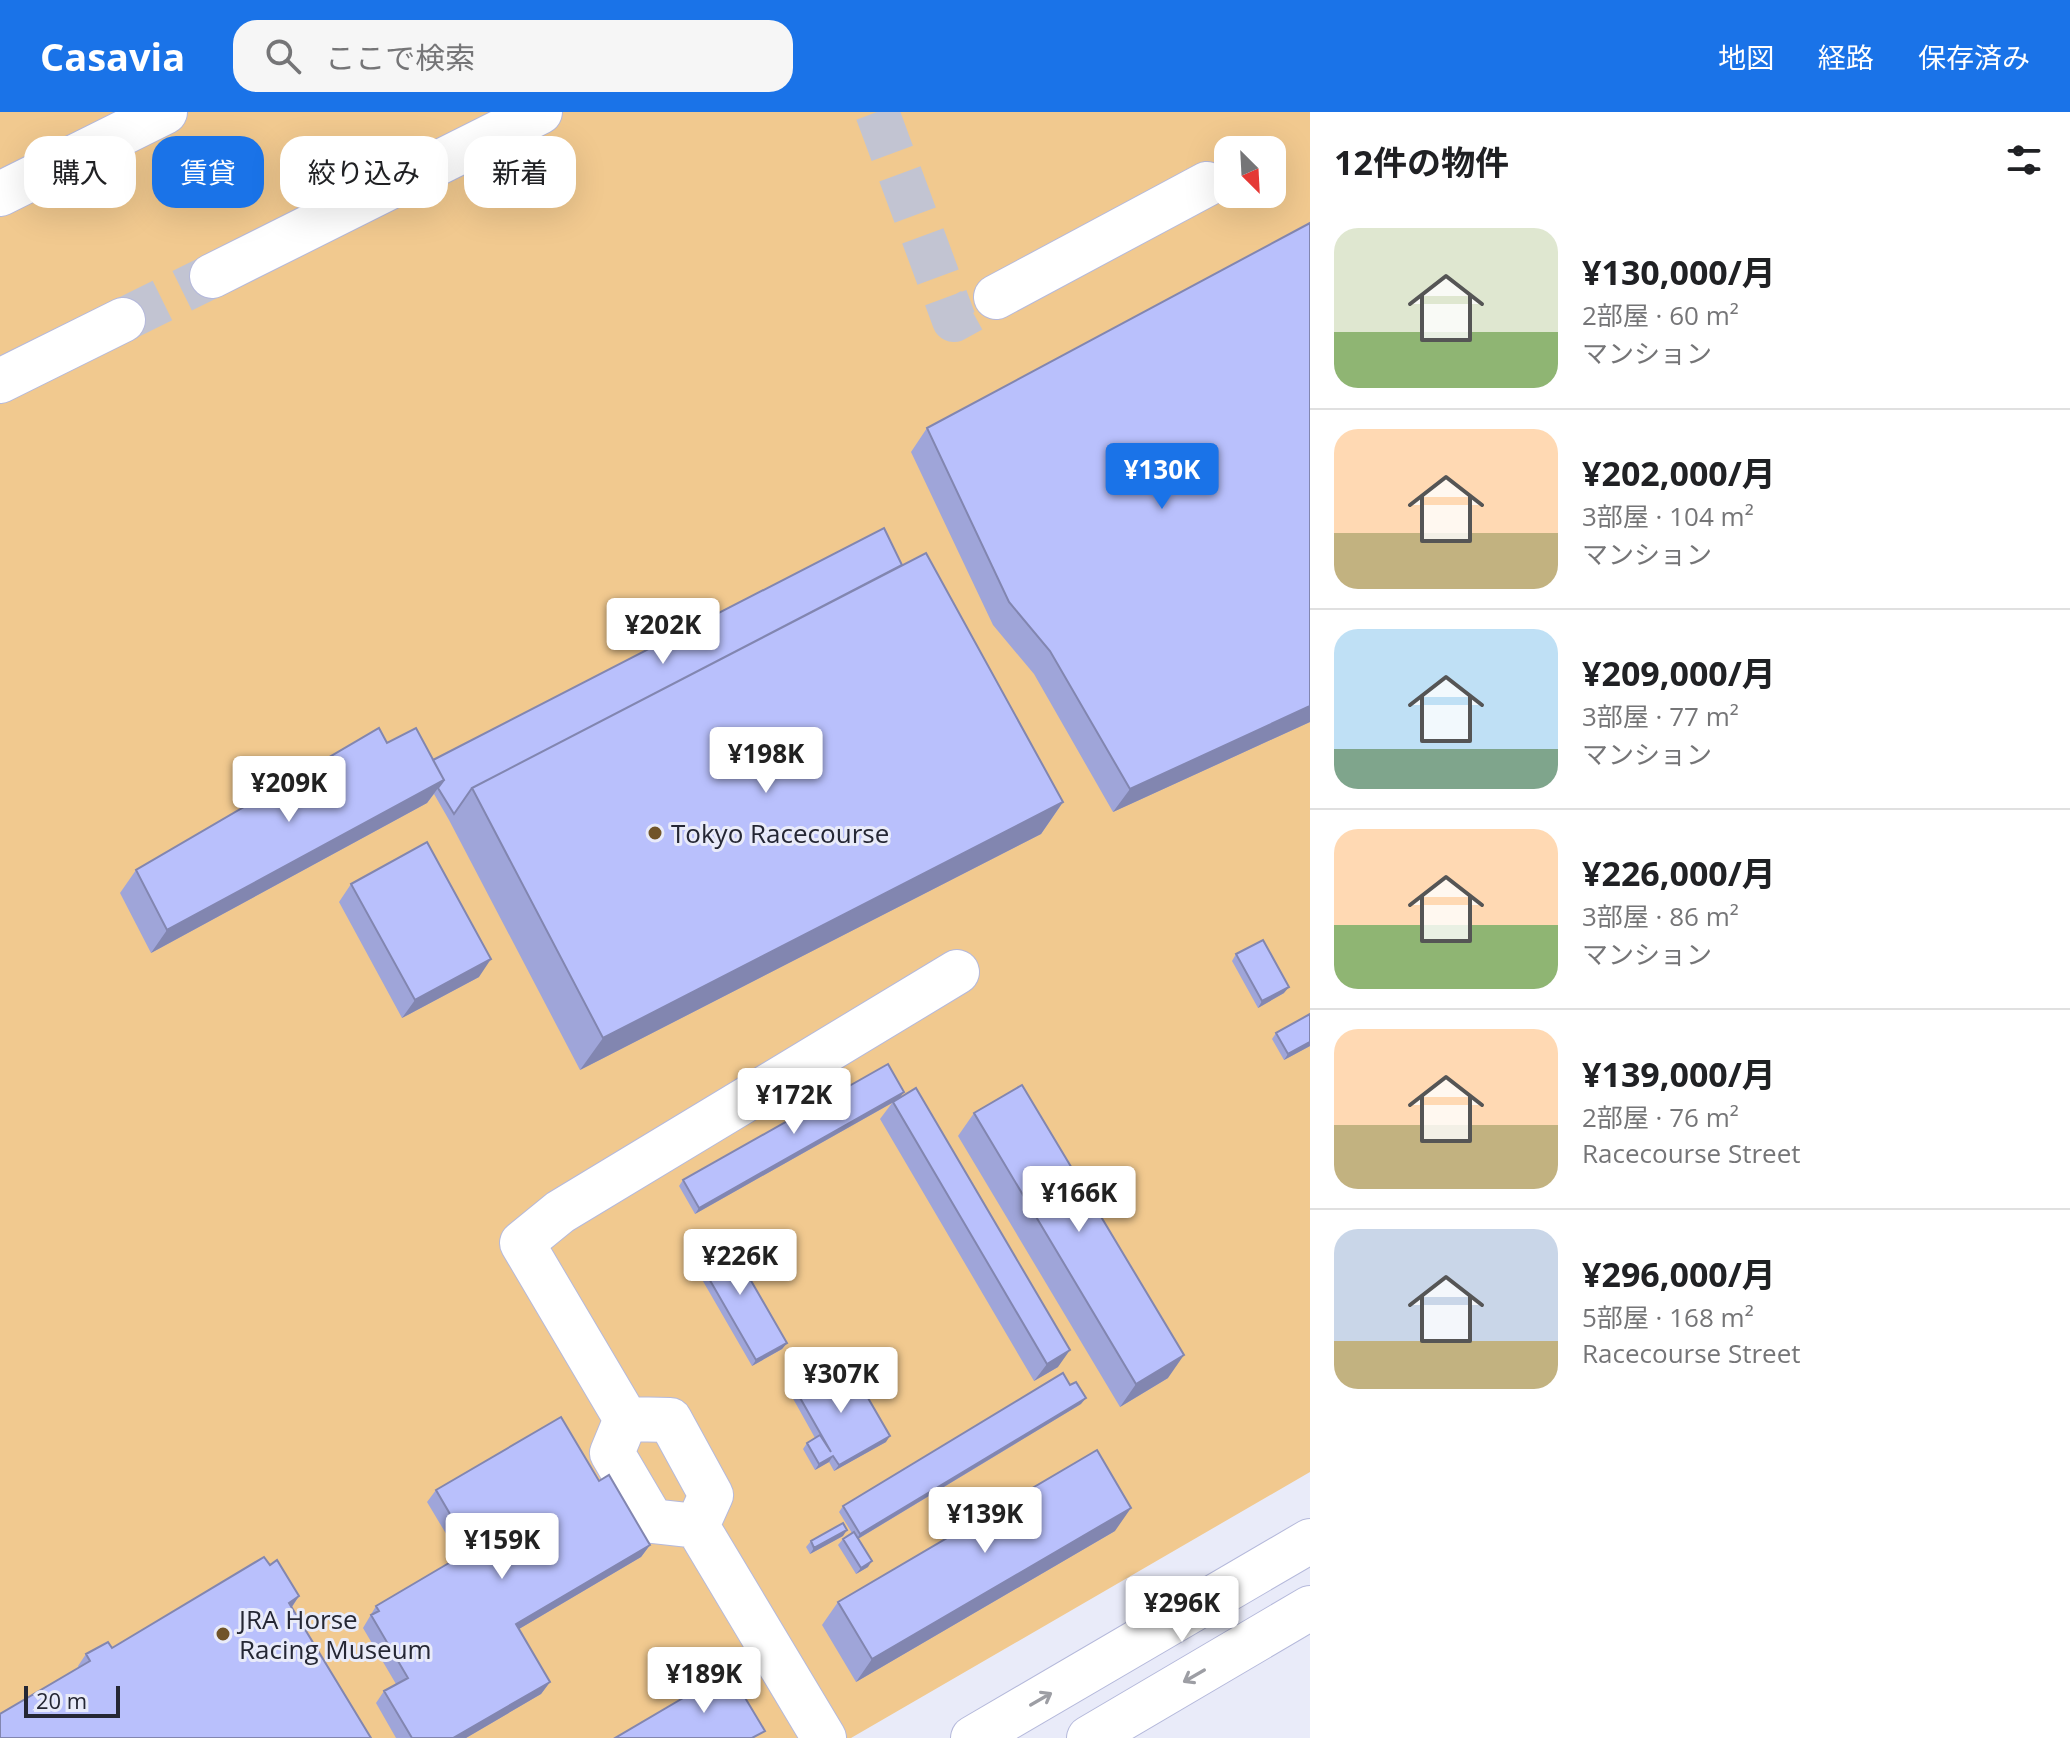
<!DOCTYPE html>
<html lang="ja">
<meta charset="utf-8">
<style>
:root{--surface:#fff;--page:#f6f6f6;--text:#202124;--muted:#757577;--line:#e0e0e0;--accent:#1a73e8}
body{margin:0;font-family:"Open Sans","Noto Sans JP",sans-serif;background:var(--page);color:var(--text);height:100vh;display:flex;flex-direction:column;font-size:30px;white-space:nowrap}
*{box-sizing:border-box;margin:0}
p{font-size:26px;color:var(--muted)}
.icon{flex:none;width:44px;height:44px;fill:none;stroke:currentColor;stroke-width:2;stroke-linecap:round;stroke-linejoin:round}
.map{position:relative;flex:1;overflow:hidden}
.details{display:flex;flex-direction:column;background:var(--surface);width:760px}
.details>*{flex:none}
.top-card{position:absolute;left:24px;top:24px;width:760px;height:72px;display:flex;gap:16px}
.needle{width:52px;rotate:156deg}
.controls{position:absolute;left:1214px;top:24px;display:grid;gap:16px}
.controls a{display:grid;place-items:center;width:72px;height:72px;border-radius:16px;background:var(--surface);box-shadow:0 8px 32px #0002;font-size:40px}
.scale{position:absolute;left:24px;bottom:20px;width:96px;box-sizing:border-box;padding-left:8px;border:4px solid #252734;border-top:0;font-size:22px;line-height:28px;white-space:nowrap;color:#252734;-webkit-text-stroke:6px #e9ebf9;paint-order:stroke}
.price{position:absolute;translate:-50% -68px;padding:0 18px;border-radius:8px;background:#fff;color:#222;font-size:26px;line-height:52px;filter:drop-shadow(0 2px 4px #0008)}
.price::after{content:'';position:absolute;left:50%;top:48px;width:24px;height:18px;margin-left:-12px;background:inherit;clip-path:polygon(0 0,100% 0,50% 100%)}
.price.on{background:var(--accent);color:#fff}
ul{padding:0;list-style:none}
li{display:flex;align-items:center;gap:24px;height:200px;padding:0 24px}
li+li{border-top:2px solid var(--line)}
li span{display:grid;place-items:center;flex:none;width:224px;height:160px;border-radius:24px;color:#555}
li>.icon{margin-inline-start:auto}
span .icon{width:96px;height:96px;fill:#fffc;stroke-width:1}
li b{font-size:34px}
h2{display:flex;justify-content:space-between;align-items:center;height:96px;padding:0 24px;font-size:34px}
.chip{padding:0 28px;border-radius:24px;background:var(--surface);box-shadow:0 8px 32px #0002;font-size:28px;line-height:72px}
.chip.on{background:var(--accent);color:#fff}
header{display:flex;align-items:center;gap:48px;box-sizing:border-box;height:112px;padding:0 40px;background:var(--accent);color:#fff}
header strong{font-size:38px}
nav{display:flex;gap:44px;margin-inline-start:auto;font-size:28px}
.search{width:560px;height:72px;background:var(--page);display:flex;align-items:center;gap:20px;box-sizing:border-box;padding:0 28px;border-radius:24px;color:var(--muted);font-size:30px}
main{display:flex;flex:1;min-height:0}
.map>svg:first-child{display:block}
.pitch{fill:#f1c98f;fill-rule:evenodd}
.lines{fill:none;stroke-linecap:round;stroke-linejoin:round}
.minor-tunnel{stroke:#c2c4d2;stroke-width:44;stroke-dasharray:44 22;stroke-linecap:butt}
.minor-casing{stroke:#b5b9db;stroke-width:46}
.minor{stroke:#fff;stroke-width:44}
.wall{fill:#9fa5d9}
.shaded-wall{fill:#8286b0}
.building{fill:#b9c0fc;stroke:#8286b0;stroke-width:2}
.oneway{stroke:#9d9ea4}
.poi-dot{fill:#715428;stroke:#e9ebf9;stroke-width:3}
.labels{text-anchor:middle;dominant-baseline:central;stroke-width:6;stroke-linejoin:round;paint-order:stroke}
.poi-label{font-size:26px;fill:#252734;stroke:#e9ebf9;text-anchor:start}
</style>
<header>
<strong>Casavia</strong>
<div class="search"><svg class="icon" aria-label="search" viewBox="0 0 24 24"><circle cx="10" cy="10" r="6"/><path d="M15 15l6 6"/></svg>ここで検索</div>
<nav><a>地図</a><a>経路</a><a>保存済み</a></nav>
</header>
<main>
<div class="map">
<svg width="1310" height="1626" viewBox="0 0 1310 1626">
<rect width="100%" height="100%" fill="#e9ebf9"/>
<!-- pitch -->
<path class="pitch" d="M 0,0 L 1310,0 L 1310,1360 L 851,1626 L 0,1626 ZM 1228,38 L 1272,38 L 1272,82 L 1228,82 Z"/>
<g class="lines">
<!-- minor-tunnel -->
<path class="minor-tunnel" d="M 877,0 L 954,208 L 996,185
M 123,208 L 212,164"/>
<defs>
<path id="minor" d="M 0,82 L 165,0
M 212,164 L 540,0
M 996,185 L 1207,72
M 0,269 L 123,208
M 626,1307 L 612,1341 L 652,1409 L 697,1414
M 824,1626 L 697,1414 L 711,1383 L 670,1308 L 626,1307 L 522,1131 L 560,1100 L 957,860
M 973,1626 L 1310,1429
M 1089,1626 L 1310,1496"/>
</defs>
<!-- minor casing -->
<use href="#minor" class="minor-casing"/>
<!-- minor -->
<use href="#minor" class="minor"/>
</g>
<!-- wall -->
<path class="wall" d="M 1310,111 L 1310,610 L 1113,700 L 1034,562 L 993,513 L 911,340 L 927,316 Z
M 902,453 L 1063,690 L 1041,722 L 580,958 L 449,708 L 434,682 L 427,691 L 151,841 L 120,781 L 136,758 L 387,631 L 433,648 Z
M 351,772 L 479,865 L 402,906 L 339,790 Z
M 1236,842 L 1284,881 L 1258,896 L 1232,849 Z
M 1310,902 L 1310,934 L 1284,948 L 1272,927 L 1276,921 Z
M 900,985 L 1058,1255 L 1034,1269 L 880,1007 L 892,991 L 695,1102 L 679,1074 L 683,1068 Z
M 974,1001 L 1168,1266 L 1120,1295 L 958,1024 Z
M 693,1139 L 787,1231 L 782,1237 L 752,1254 L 689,1145 Z
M 795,1277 L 886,1330 L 834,1359 L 829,1350 L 815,1358 L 803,1337 L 807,1331 L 815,1326 L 791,1283 Z
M 1081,1292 L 858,1427 L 868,1455 L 856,1462 L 838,1433 L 843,1427 L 852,1421 L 839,1400 L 843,1394 Z
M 599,1369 L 650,1433 L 641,1445 L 519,1517 L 550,1570 L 541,1582 L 466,1626 L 396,1626 L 376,1591 L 384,1579 L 396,1572 L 363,1516 L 376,1494 L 460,1445 L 427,1390 L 436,1378 Z
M 1115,1419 L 856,1570 L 822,1513 L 838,1490 Z
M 843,1424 L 810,1442 L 806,1435 L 811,1429 Z
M 270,1453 L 299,1484 L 292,1495 L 79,1556 L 78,1554 L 86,1542 L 112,1536 Z"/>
<!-- shaded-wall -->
<path class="shaded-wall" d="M 1310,594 L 1310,610 L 1113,700 L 1130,677 Z
M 444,668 L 427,691 L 151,841 L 167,818 Z
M 1063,690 L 1041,722 L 580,958 L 603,926 Z
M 491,847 L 479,865 L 402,906 L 415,888 Z
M 1289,875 L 1284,881 L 1258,896 L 1262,889 Z
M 1310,930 L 1310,934 L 1284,948 L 1288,942 Z
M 904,980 L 899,987 L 695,1102 L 699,1096 Z
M 787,1231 L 782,1237 L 752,1254 L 756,1248 Z
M 1070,1238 L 1058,1255 L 1034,1269 L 1047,1252 Z
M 1184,1243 L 1168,1266 L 1120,1295 L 1136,1272 Z
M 1086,1286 L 1081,1292 L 856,1428 L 860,1422 Z
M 890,1324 L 886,1330 L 834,1359 L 839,1353 Z
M 833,1344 L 829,1350 L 815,1358 L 819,1352 Z
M 1131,1396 L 1115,1419 L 856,1570 L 872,1547 Z
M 847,1418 L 843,1424 L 810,1442 L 814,1436 Z
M 650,1433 L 641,1445 L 507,1524 L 516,1512 Z
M 872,1449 L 868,1455 L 856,1462 L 861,1456 Z
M 299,1484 L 291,1496 L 289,1491 Z
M 550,1570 L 541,1582 L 466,1626 L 453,1626 Z"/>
<!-- building -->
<path class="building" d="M 1310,111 L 1310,594 L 1130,677 L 1050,539 L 1009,490 L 927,316 Z
M 884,416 L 902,453 L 472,676 L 454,702 L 438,676 L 444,668 L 433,648 Z
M 926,441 L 1063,690 L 603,926 L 472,676 Z
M 379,616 L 387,631 L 416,616 L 444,668 L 167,818 L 136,758 Z
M 427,730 L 491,847 L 415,888 L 351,772 Z
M 1263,828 L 1289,875 L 1262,889 L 1236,842 Z
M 1310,902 L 1310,930 L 1288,942 L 1276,921 Z
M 888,952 L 904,980 L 699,1096 L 683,1068 Z
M 1022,973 L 1184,1243 L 1136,1272 L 974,1001 Z
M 916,976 L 1070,1238 L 1047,1252 L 893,990 Z
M 724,1122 L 787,1231 L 756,1248 L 693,1139 Z
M 846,1248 L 890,1324 L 839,1353 L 833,1344 L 819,1352 L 807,1331 L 820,1323 L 831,1340 L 795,1277 Z
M 1063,1261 L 1070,1273 L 1076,1270 L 1086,1286 L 860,1422 L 843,1394 Z
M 561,1305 L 599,1369 L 609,1363 L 650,1433 L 516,1512 L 550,1570 L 453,1626 L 412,1626 L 384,1579 L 408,1566 L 371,1503 L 379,1499 L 376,1494 L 471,1438 L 436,1378 Z
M 1097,1338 L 1131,1396 L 872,1547 L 838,1490 Z
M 843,1411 L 847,1418 L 814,1436 L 811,1429 Z
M 854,1420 L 872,1449 L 861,1456 L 843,1427 Z
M 264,1445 L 270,1453 L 277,1448 L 299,1484 L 289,1491 L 371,1626 L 0,1626 L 0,1602 L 90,1549 L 86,1542 L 108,1530 L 112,1536 Z
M 729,1559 L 765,1619 L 752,1626 L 615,1626 Z"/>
<!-- one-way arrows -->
<defs><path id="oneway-shaft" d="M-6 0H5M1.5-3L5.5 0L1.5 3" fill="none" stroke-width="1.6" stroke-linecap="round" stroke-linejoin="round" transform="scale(2)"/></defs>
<g class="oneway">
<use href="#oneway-shaft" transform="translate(1194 1564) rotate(150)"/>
<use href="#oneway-shaft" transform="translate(1041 1587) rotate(-30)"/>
</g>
<!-- markers -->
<g class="poi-dot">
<circle cx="655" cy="721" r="8"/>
<circle cx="223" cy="1522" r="8"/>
</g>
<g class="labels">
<!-- poi labels -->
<g class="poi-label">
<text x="671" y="721">Tokyo Racecourse</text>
<text x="239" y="1507">JRA Horse<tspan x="239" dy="30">Racing Museum</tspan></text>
</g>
</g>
</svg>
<div class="controls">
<a><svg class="needle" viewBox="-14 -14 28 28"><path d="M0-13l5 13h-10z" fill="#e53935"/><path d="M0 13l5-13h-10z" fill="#757577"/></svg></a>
</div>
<div class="scale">20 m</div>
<b class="price on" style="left:1162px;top:399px">¥130K</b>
<b class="price" style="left:663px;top:554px">¥202K</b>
<b class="price" style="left:766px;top:683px">¥198K</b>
<b class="price" style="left:289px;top:712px">¥209K</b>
<b class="price" style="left:794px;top:1024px">¥172K</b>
<b class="price" style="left:1079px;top:1122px">¥166K</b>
<b class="price" style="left:740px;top:1185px">¥226K</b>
<b class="price" style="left:841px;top:1303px">¥307K</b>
<b class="price" style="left:985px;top:1443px">¥139K</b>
<b class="price" style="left:502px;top:1469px">¥159K</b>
<b class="price" style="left:1182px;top:1532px">¥296K</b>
<b class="price" style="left:704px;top:1603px">¥189K</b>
<div class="top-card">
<a class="chip">購入</a>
<a class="chip on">賃貸</a>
<a class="chip">絞り込み</a>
<a class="chip">新着</a>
</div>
</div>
<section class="details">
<h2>12件の物件<svg class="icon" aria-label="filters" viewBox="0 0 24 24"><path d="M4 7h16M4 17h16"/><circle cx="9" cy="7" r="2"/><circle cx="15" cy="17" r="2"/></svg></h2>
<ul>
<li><span style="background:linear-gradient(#dfe7d0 65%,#8fb573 0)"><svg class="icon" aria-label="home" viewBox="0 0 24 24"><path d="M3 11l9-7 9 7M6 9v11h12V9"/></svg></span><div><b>¥130,000/月</b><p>2部屋 · 60 m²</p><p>マンション</p></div></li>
<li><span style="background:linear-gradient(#ffd9b3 65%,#c2b280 0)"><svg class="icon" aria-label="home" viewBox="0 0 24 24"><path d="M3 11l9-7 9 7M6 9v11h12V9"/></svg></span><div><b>¥202,000/月</b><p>3部屋 · 104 m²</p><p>マンション</p></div></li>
<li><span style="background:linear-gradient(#bfe0f5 75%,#7fa58c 0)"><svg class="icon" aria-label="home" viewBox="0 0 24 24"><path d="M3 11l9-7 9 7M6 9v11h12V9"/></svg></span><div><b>¥209,000/月</b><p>3部屋 · 77 m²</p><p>マンション</p></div></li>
<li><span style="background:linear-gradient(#ffd9b3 60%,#8fb573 0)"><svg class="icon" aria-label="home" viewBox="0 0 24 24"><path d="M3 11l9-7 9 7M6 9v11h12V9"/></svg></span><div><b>¥226,000/月</b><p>3部屋 · 86 m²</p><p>マンション</p></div></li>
<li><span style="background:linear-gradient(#ffd9b3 60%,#c2b280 0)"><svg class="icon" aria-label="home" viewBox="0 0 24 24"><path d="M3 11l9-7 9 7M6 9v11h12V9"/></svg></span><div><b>¥139,000/月</b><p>2部屋 · 76 m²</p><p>Racecourse Street</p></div></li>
<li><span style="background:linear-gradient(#c9d6e8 70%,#c2b280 0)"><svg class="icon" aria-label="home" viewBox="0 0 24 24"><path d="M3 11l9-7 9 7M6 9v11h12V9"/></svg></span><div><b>¥296,000/月</b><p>5部屋 · 168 m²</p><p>Racecourse Street</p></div></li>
</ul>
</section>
</main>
